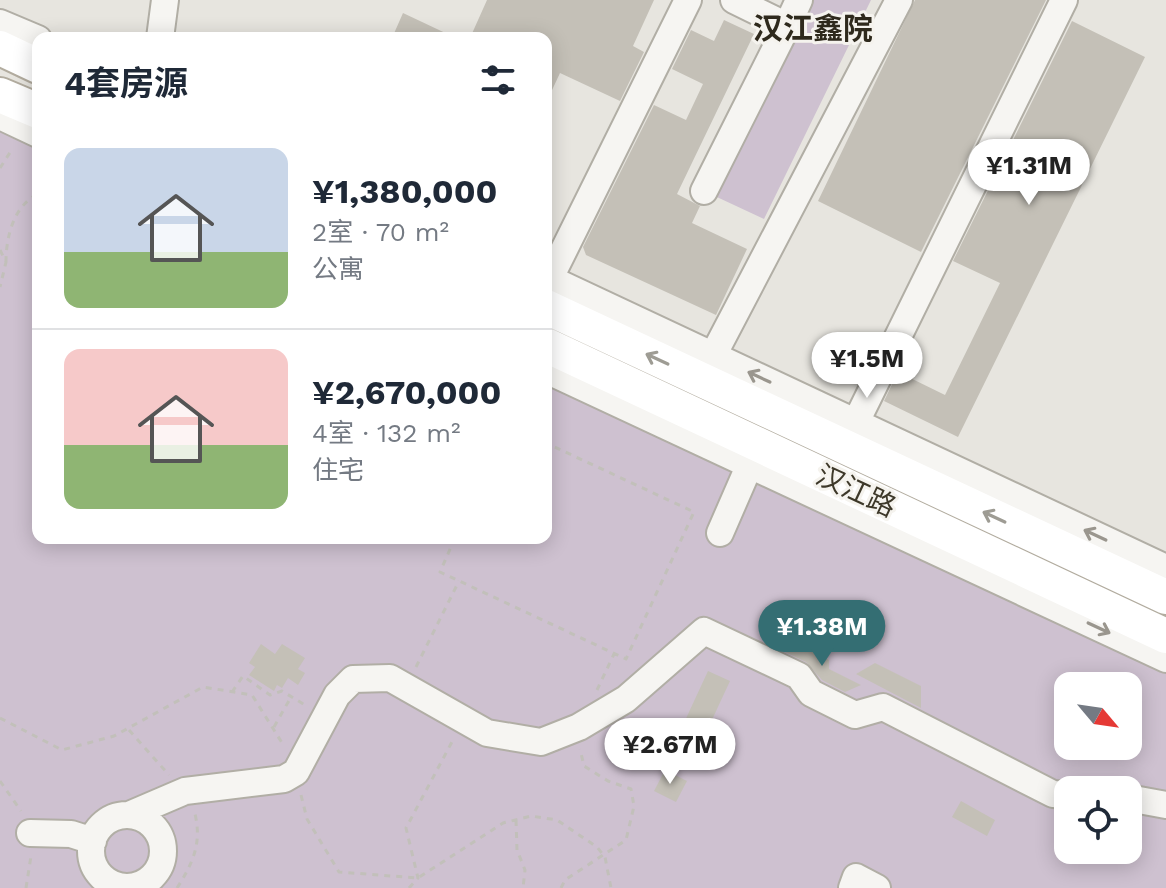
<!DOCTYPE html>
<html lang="zh">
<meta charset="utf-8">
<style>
:root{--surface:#fff;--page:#f6f6f7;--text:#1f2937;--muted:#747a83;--line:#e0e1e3;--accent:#346e73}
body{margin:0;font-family:"Work Sans","Noto Sans SC",sans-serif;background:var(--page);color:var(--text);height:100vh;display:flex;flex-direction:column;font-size:30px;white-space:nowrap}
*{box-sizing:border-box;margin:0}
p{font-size:26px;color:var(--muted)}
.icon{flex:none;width:44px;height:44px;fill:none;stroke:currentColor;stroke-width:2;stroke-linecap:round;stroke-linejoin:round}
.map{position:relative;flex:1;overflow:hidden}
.sheet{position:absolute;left:32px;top:32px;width:520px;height:512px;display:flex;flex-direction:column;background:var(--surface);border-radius:16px;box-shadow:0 4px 20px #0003}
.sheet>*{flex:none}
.needle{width:52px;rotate:119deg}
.tools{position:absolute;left:1054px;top:672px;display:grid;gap:16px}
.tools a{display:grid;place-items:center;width:88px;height:88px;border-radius:16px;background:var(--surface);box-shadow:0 4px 20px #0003;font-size:40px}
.price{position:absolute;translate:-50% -68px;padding:0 18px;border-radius:28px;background:#fff;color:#222;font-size:26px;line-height:52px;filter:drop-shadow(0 2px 4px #0008)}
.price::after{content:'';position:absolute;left:50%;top:48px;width:24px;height:18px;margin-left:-12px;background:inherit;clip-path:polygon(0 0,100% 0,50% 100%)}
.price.on{background:var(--accent);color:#fff}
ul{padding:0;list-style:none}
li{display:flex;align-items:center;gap:24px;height:200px;padding:0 32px}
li+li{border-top:2px solid var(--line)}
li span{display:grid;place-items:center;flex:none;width:224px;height:160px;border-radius:16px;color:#555}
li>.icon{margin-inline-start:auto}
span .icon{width:96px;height:96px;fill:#fffc;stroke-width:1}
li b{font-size:34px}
h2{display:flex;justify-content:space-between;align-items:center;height:96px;padding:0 32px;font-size:34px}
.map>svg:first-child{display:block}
.green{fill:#cec1d0;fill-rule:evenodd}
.building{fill:#c4c0b7}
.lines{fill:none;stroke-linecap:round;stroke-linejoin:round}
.minor-casing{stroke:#b1aea5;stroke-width:30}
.major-casing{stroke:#b2ac9f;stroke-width:38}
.path{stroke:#c2c0ba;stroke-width:3;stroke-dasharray:6 6;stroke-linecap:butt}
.minor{stroke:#f6f5f2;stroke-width:26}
.major{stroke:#fff;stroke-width:34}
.oneway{stroke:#9e9c94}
.oneway2{stroke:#9a968e}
.labels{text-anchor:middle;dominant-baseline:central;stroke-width:6;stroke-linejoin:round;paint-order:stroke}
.street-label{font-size:28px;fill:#3d3829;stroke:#f5f3ee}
.neighbourhood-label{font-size:30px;font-weight:bold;fill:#2e291c;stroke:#f5f3ee}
</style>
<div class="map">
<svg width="1166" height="888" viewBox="0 0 1166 888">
<rect width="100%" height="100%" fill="#e7e5df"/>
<!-- green -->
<path class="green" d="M 799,0 L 871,0 L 764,219 L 704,191 Z
M 0,95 L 38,112 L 38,538 L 546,538 L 546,346 L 1166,636 L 1166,888 L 0,888 ZM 1068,686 L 1128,686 L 1128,746 L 1068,746 ZM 1068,790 L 1128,790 L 1128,850 L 1068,850 Z"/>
<!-- building -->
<path class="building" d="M 487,0 L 654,0 L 633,46 L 644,52 L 620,101 L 560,73 L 546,103 L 546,38 L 470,38 Z
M 915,0 L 1046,0 L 921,252 L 818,201 Z
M 403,13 L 456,38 L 392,38 Z
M 724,20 L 754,34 L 677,194 L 700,206 L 692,223 L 747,249 L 716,315 L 586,255 L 583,247 L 654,105 L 686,120 L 703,84 L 672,69 L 691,30 L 714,41 Z
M 1072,21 L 1145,57 L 958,437 L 884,401 L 898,372 L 945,395 L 1000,283 L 953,261 Z
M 261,644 L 275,654 L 282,644 L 305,658 L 298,669 L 305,673 L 298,685 L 288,678 L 282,688 L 277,685 L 274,691 L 249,675 L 255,667 L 249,663 Z
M 798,644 L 829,660 L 829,669 L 861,685 L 845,692 L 822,680 L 806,662 L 785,652 Z
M 875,663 L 921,686 L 921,708 L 856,674 Z
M 708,671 L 730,681 L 698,750 L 676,740 Z
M 665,770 L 687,781 L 676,802 L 654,791 Z
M 961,801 L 995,820 L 987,836 L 952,817 Z"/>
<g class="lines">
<defs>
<path id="minor" d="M 0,23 L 38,39
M 787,26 L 799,0
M 160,38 L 165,0
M 0,116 L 38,134
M 704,191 L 787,26 L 734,0
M 546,277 L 1166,568
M 550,278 L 688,0
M 706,369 L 899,0
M 546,370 L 1166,659
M 856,422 L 1064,0
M 720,533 L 757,448
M 1128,798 L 1166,805
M 129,815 L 185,791 L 284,779 L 296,772 L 337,695 L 353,679 L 390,678 L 487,733 L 541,742 L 579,727 L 626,699 L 704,631 L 799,676 L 811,693 L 855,715 L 883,707 L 1053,794 L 1068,795
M91 851a36 36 0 1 1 72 0a36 36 0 1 1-72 0Z
M 30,833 L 71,834 L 93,841
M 852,888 L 856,877 L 877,888"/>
<path id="major" d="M 0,48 L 38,66
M 0,95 L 38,111
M 546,307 L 1166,597
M 546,345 L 1166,636"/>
</defs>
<!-- minor casing -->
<use href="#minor" class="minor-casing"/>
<!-- major casing -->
<use href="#major" class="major-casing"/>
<!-- path -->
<path class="path" d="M 0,168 L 13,148
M 0,250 L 6,262 L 0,287
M 6,262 C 6,238 13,206 38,194
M 455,538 L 440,572 L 626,659 L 694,512 L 546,443
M 416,667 L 459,581
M 597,690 L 614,654
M 232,692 L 243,676 L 270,695 L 282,691 L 305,705
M 0,718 L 62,750 L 114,736 L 203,687 L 252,695 L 284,746
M 274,727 L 291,697
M 129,730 L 169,775
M 0,781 L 21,811
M 301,795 L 307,819 L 339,872 L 418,878 L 503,823 L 531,816 L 557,820 L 597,847 L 605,857 L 611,888
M 516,820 L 517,850 L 525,870 L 523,888
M 26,888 L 31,856
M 177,888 C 193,863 202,843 195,814
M 409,888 L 418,878 L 406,828 L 453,740
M 561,888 L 565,880 L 626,840 L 634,806 L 631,789 L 608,781 L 584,766 L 580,749"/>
<!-- minor -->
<use href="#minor" class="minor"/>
<!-- major -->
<use href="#major" class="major"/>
</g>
<!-- one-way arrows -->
<defs><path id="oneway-shaft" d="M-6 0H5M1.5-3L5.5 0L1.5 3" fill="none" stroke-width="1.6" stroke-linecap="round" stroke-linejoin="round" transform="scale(2)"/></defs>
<g class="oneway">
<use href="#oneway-shaft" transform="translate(657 359) rotate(-155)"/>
<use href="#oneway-shaft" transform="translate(994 517) rotate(-155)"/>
</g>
<g class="oneway2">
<use href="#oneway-shaft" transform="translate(759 377) rotate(-155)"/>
<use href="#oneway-shaft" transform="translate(1095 535) rotate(-155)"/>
<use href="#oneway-shaft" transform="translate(1099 628) rotate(25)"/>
</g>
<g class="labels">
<!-- street labels -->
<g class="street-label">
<text transform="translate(856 491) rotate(25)">汉江路</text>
</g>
<!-- neighbourhood labels -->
<g class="neighbourhood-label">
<text x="813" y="28">汉江鑫院</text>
</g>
</g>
</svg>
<div class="tools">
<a><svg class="needle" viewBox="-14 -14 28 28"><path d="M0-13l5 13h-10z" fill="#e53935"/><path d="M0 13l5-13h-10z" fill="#747a83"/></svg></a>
<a><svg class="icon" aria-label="locate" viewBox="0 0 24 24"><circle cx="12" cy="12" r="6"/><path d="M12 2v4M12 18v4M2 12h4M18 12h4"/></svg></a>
</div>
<b class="price" style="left:1029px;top:207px">¥1.31M</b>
<b class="price" style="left:867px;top:400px">¥1.5M</b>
<b class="price on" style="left:822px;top:668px">¥1.38M</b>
<b class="price" style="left:670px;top:786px">¥2.67M</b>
<section class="sheet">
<h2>4套房源<svg class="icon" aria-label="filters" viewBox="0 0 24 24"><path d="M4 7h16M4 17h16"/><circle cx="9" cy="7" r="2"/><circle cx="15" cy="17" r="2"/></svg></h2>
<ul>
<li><span style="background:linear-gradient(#c9d6e8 65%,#8fb573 0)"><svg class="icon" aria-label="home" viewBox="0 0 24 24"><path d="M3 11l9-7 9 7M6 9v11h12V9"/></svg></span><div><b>¥1,380,000</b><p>2室 · 70 m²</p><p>公寓</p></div></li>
<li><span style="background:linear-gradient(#f6c9c9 60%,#8fb573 0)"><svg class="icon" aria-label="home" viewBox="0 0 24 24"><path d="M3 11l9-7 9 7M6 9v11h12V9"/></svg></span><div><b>¥2,670,000</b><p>4室 · 132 m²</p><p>住宅</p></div></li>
</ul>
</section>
</div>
